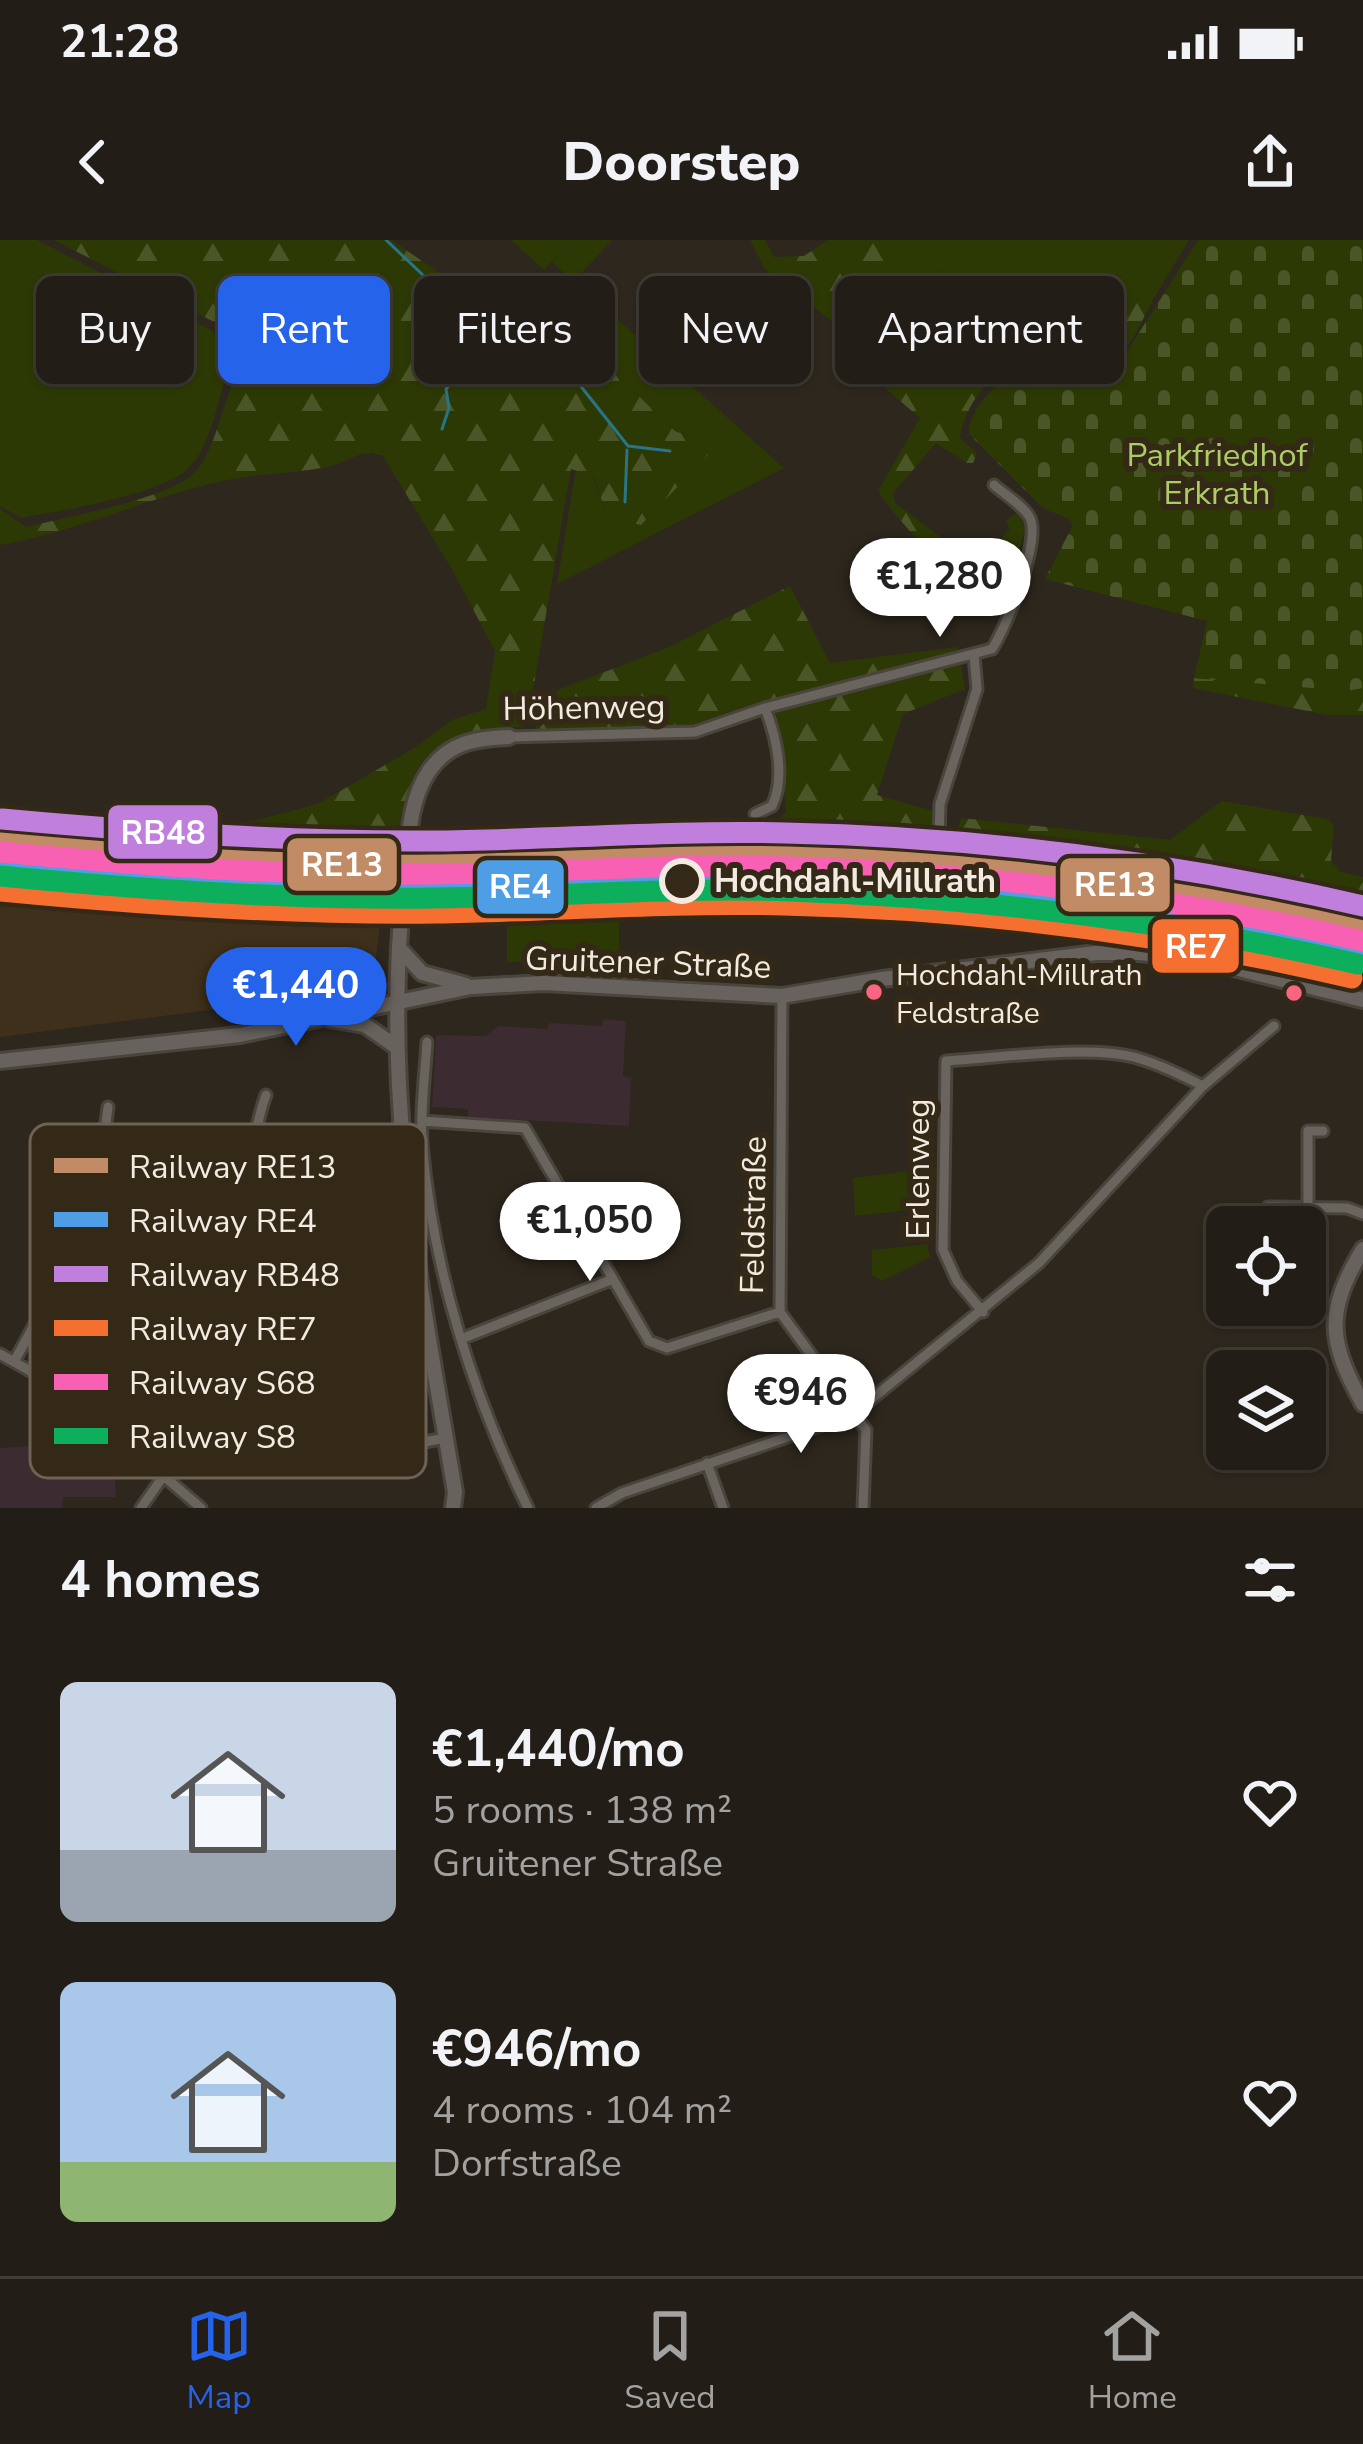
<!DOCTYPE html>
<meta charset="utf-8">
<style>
:root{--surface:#221d16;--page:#2e2a23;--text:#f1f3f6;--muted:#a2a2a1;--line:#3f3b35;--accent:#2563eb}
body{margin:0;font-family:"Nunito Sans",sans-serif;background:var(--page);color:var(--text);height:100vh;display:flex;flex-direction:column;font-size:45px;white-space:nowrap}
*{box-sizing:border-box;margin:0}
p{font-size:39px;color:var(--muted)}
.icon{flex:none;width:66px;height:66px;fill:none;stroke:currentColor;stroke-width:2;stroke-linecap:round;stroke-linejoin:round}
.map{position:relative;height:1268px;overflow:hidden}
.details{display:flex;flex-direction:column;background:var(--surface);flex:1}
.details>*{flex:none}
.guide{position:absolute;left:36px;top:36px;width:1293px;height:108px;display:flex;gap:24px}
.buttons{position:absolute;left:1206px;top:966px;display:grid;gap:24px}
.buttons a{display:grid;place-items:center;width:120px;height:120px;border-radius:18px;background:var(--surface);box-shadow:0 3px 9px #0004,0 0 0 3px var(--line);font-size:60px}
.price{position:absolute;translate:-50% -102px;padding:0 27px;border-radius:42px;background:#fff;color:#222;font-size:39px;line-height:78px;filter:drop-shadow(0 3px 6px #0008)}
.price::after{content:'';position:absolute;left:50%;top:72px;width:36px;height:27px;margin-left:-18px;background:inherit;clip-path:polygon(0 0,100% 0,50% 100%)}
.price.on{background:var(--accent);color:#fff}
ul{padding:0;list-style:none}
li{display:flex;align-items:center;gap:36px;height:300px;padding:0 60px}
li span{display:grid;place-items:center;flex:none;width:336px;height:240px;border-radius:18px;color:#555}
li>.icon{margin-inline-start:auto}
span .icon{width:144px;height:144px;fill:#fffc;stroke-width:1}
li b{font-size:51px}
h2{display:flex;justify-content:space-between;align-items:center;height:144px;padding:0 60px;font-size:51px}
.pill{padding:0 42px;border-radius:18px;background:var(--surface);box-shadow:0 3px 9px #0004,0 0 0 3px var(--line);font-size:42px;line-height:108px}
.pill.on{background:var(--accent);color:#fff}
.status{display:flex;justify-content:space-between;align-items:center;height:84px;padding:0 60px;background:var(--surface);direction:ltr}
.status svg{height:33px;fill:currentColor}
header{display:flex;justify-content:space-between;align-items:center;height:156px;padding:0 60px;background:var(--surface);font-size:54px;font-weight:800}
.tabs{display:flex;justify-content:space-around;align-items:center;height:168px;border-top:3px solid var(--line);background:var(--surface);font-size:33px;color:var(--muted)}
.tabs a{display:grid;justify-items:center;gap:6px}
.tabs .on{color:var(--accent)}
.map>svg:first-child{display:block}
.built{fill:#3e301a}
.education{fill:#3c2b30}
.grass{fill:#2c3904}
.forest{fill:url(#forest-firs)}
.cemetery{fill:url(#cemetery-stones)}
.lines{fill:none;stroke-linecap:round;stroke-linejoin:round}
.stream{stroke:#297588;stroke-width:3}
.street-casing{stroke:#49443c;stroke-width:15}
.secondary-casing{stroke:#49443c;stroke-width:20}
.street{stroke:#6a645e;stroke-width:9}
.secondary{stroke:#67625e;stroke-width:14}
.rail-1-casing{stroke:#342817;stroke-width:30}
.rail-2-casing{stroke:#342817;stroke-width:30}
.rail-3-casing{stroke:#342817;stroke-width:30}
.rail-4-casing{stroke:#342817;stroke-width:30}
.rail-5-casing{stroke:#342817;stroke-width:30}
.rail-6-casing{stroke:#342817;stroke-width:30}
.rail-1{stroke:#c18c65;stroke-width:21}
.rail-2{stroke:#4d9ee5;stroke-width:21}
.rail-3{stroke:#c07fdc;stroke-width:21}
.rail-4{stroke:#f46f30;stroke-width:21}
.rail-5{stroke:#f860b3;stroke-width:21}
.rail-6{stroke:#0daf5c;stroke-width:21}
.stop-dot{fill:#342817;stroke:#f3ebe1;stroke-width:6}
.bus-dot{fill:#fa6682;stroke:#342817;stroke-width:4.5}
.labels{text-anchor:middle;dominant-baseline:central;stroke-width:12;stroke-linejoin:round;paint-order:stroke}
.bus-label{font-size:30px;fill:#f3ebe1;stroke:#342817;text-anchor:start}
.park-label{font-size:33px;fill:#accd65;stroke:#342817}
.street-label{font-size:33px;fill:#f3ebe1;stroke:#342817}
.stop-label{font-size:33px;font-weight:bold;fill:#f3ebe1;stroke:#342817;text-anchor:start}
.key{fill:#342817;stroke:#6d6254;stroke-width:3}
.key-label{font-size:33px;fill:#f3ebe1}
.line-badge{stroke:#342817;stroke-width:4.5}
.badge-label{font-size:33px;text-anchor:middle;font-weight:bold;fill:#fff}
</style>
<div class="status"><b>21:28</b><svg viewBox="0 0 49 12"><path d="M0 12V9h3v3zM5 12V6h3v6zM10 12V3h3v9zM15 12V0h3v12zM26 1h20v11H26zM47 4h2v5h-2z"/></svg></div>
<header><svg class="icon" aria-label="back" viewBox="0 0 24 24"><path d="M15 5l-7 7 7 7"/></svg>Doorstep<svg class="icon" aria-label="share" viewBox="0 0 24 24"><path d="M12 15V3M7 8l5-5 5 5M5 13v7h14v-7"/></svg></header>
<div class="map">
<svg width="1363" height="1268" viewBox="0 0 1363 1268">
<defs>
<pattern id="forest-firs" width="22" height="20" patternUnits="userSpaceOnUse" patternTransform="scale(3)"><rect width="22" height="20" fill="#2c3904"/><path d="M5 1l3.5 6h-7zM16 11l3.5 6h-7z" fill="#4b5628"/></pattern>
<pattern id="cemetery-stones" width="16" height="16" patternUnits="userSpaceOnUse" patternTransform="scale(3)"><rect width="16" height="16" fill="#2c3904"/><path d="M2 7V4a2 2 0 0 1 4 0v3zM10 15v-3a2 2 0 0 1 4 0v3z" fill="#4b5628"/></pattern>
</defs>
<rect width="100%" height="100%" fill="#2e271d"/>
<!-- built -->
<path class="built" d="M 0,626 L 201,647 L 383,655 L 374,735 L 264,763 L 0,797 Z"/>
<!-- education -->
<path class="education" d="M 603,779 L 626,781 L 623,836 L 631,838 L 629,886 L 468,877 L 468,869 L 432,867 L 436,795 L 485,796 L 499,786 L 547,789 L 549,783 L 602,786 Z
M 83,1202 L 114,1225 L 116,1257 L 63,1257 L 62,1268 L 0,1268 L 0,1208 Z"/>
<!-- grass -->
<path class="grass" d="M 0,0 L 37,0 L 213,91 C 230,115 227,134 219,161 C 213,183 205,212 189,228 C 163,254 59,271 21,278 L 0,266 Z
M 511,0 L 572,0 L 544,30 Z
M 897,0 L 1189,0 L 1154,58 C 1127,61 1102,64 1075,58 C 1030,49 1031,32 982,53 L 935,28 Z
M 587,52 L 784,228 L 557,344 L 576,228 L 593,236 L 607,277 L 701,201 L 675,191 L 563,84 Z
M 0,572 L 101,584 L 223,589 L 222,612 L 0,596 Z
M 619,663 L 619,722 L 507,722 L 507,664 Z
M 935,928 L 935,943 L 928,944 L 928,952 L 916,953 L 918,969 L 855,976 L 853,938 Z
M 927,1004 L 930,1017 L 882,1041 L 872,1035 L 872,1010 Z"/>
<!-- forest -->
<path class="forest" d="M 54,0 L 391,0 L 496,71 L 534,107 L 553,116 L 578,98 L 675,191 L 701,201 L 708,215 L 641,285 L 607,277 L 594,236 L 571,229 L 532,456 L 523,487 C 423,489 407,524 395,616 L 222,612 L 223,589 L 318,564 L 416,507 L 452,480 L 486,469 L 495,411 L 453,331 L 383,216 C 365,207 349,221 331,226 C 296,234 258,233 222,241 C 146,258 76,292 0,305 L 0,269 L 26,287 C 63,278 171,258 194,233 C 211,215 217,187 225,165 C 237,135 238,112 220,85 Z
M 572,0 L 612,0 L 574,41 L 552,22 Z
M 750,0 L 765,0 L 774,17 L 804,16 L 828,0 L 897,0 L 935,28 L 982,53 C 1032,32 1029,48 1075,58 C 1102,64 1127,61 1154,58 C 1143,77 1132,108 1113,121 C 1092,134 1072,117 1049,115 C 1006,112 965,158 960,198 L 977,213 L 973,223 L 967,223 L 936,203 L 893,253 L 895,263 L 973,321 L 983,319 L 1010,289 L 1006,281 L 1018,272 L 1025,287 L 1012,339 C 949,339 913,300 878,251 L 920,178 L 885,148 L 897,132 L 765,29 Z
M 790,346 L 830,423 L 958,407 L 965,449 L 903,474 L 877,555 L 933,571 L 933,602 L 954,602 L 961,578 L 1170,600 L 1222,561 L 1327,579 L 1334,585 L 1331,620 L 1340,632 L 1363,637 L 1363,680 C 1256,657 1148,636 1039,623 C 834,597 625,611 419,616 L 420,601 L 767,591 L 786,572 L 779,489 L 767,460 L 720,480 L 674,489 L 538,490 L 533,482 L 537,458 L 667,408 Z
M 1194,438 L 1347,451 L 1363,448 L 1363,475 L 1328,475 L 1193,448 Z"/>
<!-- cemetery -->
<path class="cemetery" d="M 1198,0 L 1363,0 L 1363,448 L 1347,451 L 1194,438 L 1207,381 L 1045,339 L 1073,285 L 1069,279 L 1043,268 L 969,194 C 969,178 979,164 990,152 C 1042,92 1069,147 1116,129 Z"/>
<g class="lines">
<!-- stream -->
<path class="stream" d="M 386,0 L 424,36 L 450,71 L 458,71 L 466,60 L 488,58 L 512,84
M 523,88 L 553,111 L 628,206 L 670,211
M 442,189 L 449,168 L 446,149 L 463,129 L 461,103 L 450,71
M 625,262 L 627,210"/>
<defs>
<path id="street" d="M 509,497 L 695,492 L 765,468 L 992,409 C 1006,388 1041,302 1030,278 C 1024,266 1004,254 994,245
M 755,574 L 772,566 C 786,537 776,496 765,468
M 939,596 L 940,564 L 977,449 L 974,415
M 782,756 L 780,1072 L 866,1190 L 863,1268
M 427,802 C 425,836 420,870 422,904 C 433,1030 473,1156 528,1268
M 422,881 L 525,888 L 649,1101 L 667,1108 L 780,1072
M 1308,965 L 1308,891 L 1323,891
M 1267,987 L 1268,967 L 1347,968 L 1363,974
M 360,1035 L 320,1039 L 329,1106 L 325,1115 L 327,1137 L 346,1150 L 353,1211 L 400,1211 L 418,1203 L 446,1198
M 277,1043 L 320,1039
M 983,1072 L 957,1041 L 943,1010 L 946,821 C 998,818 1085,805 1134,817 C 1159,824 1181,835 1203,846
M 300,1097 L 327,1094
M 461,1099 L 613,1039
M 0,1114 L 62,1149 L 201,1268
M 14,1122 L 70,1019 L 87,952 L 93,900 L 105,890 L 108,867
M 133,1212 C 185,1135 219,1082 241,990 C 251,945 250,899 266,855
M 707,1223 L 723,1268
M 141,1268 L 162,1238
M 596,1268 L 622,1253 L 826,1184 L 868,1162 L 1039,1023 L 1203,846 L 1274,786"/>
<path id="secondary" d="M 400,709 L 422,733 L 466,745
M 329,779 L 365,785 L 395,806
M 0,821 L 240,795 L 471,747 L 544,743 L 782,756 L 882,739 L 1096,713 L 1140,713 L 1202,720 L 1363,760
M 1363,1009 C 1325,1072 1328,1101 1363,1164
M 453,1268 L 455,1252 C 420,1043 381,859 404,645 C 409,607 407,563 429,531 C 449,502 477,498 509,497"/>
</defs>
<!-- street casing -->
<use href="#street" class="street-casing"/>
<!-- secondary casing -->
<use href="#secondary" class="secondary-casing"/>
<!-- street -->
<use href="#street" class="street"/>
<!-- secondary -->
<use href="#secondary" class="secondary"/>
<defs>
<path id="rail-1" d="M 0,603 C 144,616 289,627 435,625 C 553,624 670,614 788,617 C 982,622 1174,647 1363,691"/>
<path id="rail-2" d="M 0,627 C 145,640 290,651 436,649 C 554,648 672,637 790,641 C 982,647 1171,671 1358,714"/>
<path id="rail-3" d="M 2,579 C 144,592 287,602 430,601 C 548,600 667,590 785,593 C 980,597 1173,622 1363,666"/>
<path id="rail-4" d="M 0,651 C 145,665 291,675 437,673 C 552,671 668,662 783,665 C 975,669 1165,694 1352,738"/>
<path id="rail-5" d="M 0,612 C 145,626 289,636 435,634 C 553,633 670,623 788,627 C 982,633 1174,657 1363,701"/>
<path id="rail-6" d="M 0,636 C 145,650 290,660 436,658 C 554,657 672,647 790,651 C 982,658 1171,681 1358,724"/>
</defs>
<!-- rail-1 casing -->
<use href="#rail-1" class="rail-1-casing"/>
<!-- rail-2 casing -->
<use href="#rail-2" class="rail-2-casing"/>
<!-- rail-3 casing -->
<use href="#rail-3" class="rail-3-casing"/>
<!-- rail-4 casing -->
<use href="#rail-4" class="rail-4-casing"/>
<!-- rail-5 casing -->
<use href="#rail-5" class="rail-5-casing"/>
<!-- rail-6 casing -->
<use href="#rail-6" class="rail-6-casing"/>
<!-- rail-1 -->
<use href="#rail-1" class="rail-1"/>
<!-- rail-2 -->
<use href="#rail-2" class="rail-2"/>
<!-- rail-3 -->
<use href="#rail-3" class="rail-3"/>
<!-- rail-4 -->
<use href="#rail-4" class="rail-4"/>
<!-- rail-5 -->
<use href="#rail-5" class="rail-5"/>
<!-- rail-6 -->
<use href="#rail-6" class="rail-6"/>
</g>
<!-- markers -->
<circle class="stop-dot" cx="682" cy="641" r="20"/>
<g class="bus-dot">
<circle cx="874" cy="752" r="10"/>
<circle cx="1294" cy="753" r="10"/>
</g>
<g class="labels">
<!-- bus labels -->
<g class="bus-label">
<text x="896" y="735">Hochdahl-Millrath<tspan x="896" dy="38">Feldstraße</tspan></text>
</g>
<!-- park labels -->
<g class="park-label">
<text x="1217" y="215">Parkfriedhof<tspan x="1217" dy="38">Erkrath</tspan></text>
</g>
<!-- street labels -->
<g class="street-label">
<text transform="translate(584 468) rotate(-1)">Höhenweg</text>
<text transform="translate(648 723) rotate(2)">Gruitener Straße</text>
<text transform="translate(918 929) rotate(-90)">Erlenweg</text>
<text transform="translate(754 975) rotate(-89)">Feldstraße</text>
</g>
<!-- stop labels -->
<g class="stop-label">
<text x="714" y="641">Hochdahl-Millrath</text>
</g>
</g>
<!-- legend -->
<rect x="30" y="884" width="396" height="354" rx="18" class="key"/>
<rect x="54" y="918" width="54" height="15" fill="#c18c65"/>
<rect x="54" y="972" width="54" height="15" fill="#4d9ee5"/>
<rect x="54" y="1026" width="54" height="16" fill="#c07fdc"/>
<rect x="54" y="1080" width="54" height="16" fill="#f46f30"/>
<rect x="54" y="1134" width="54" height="16" fill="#f860b3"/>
<rect x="54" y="1188" width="54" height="16" fill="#0daf5c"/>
<g class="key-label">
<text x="129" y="938">Railway RE13</text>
<text x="129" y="992">Railway RE4</text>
<text x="129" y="1046">Railway RB48</text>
<text x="129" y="1100">Railway RE7</text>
<text x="129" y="1154">Railway S68</text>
<text x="129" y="1208">Railway S8</text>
</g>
<g class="line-badge">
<rect x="106" y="563" width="114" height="58" rx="12" fill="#c07fdc"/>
<rect x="285" y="596" width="114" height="57" rx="12" fill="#c18c65"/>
<rect x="1058" y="616" width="114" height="58" rx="12" fill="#c18c65"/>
<rect x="475" y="618" width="91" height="58" rx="12" fill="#4d9ee5"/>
<rect x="1150" y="677" width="91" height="58" rx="12" fill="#f46f30"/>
</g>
<g class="badge-label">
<text x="163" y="604">RB48</text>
<text x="342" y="636">RE13</text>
<text x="1115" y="656">RE13</text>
<text x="520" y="658">RE4</text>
<text x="1196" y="718">RE7</text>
</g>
</svg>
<div class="buttons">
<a><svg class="icon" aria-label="locate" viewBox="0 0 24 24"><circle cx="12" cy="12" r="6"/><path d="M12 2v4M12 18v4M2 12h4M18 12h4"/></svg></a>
<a><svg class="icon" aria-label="layers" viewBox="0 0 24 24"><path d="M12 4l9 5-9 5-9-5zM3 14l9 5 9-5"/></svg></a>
</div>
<b class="price" style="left:940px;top:400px">€1,280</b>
<b class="price on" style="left:296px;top:809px">€1,440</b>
<b class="price" style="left:590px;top:1044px">€1,050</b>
<b class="price" style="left:801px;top:1216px">€946</b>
<div class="guide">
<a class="pill">Buy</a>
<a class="pill on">Rent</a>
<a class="pill">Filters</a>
<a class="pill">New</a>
<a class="pill">Apartment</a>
</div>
</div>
<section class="details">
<h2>4 homes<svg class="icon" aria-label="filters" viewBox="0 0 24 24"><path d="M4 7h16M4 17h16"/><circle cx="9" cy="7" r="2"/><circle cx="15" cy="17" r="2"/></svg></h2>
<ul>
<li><span style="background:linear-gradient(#c9d6e8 70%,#9aa5b1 0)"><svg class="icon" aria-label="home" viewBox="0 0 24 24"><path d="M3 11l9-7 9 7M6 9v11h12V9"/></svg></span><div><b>€1,440/mo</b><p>5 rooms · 138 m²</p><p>Gruitener Straße</p></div><svg class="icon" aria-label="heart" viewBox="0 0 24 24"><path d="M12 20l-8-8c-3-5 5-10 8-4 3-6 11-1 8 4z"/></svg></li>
<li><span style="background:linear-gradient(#a9c7e8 75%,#8fb573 0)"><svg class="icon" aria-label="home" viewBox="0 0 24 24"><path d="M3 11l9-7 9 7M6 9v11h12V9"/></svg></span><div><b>€946/mo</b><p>4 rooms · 104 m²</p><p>Dorfstraße</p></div><svg class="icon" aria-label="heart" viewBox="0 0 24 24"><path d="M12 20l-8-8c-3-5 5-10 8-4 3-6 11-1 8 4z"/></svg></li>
</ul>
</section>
<nav class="tabs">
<a class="on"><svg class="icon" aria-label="map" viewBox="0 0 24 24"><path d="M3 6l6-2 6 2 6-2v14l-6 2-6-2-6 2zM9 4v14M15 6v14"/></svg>Map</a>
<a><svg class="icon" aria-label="saved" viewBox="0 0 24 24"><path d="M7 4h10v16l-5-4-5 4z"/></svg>Saved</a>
<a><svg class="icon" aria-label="home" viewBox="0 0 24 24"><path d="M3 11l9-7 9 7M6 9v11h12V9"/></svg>Home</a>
</nav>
